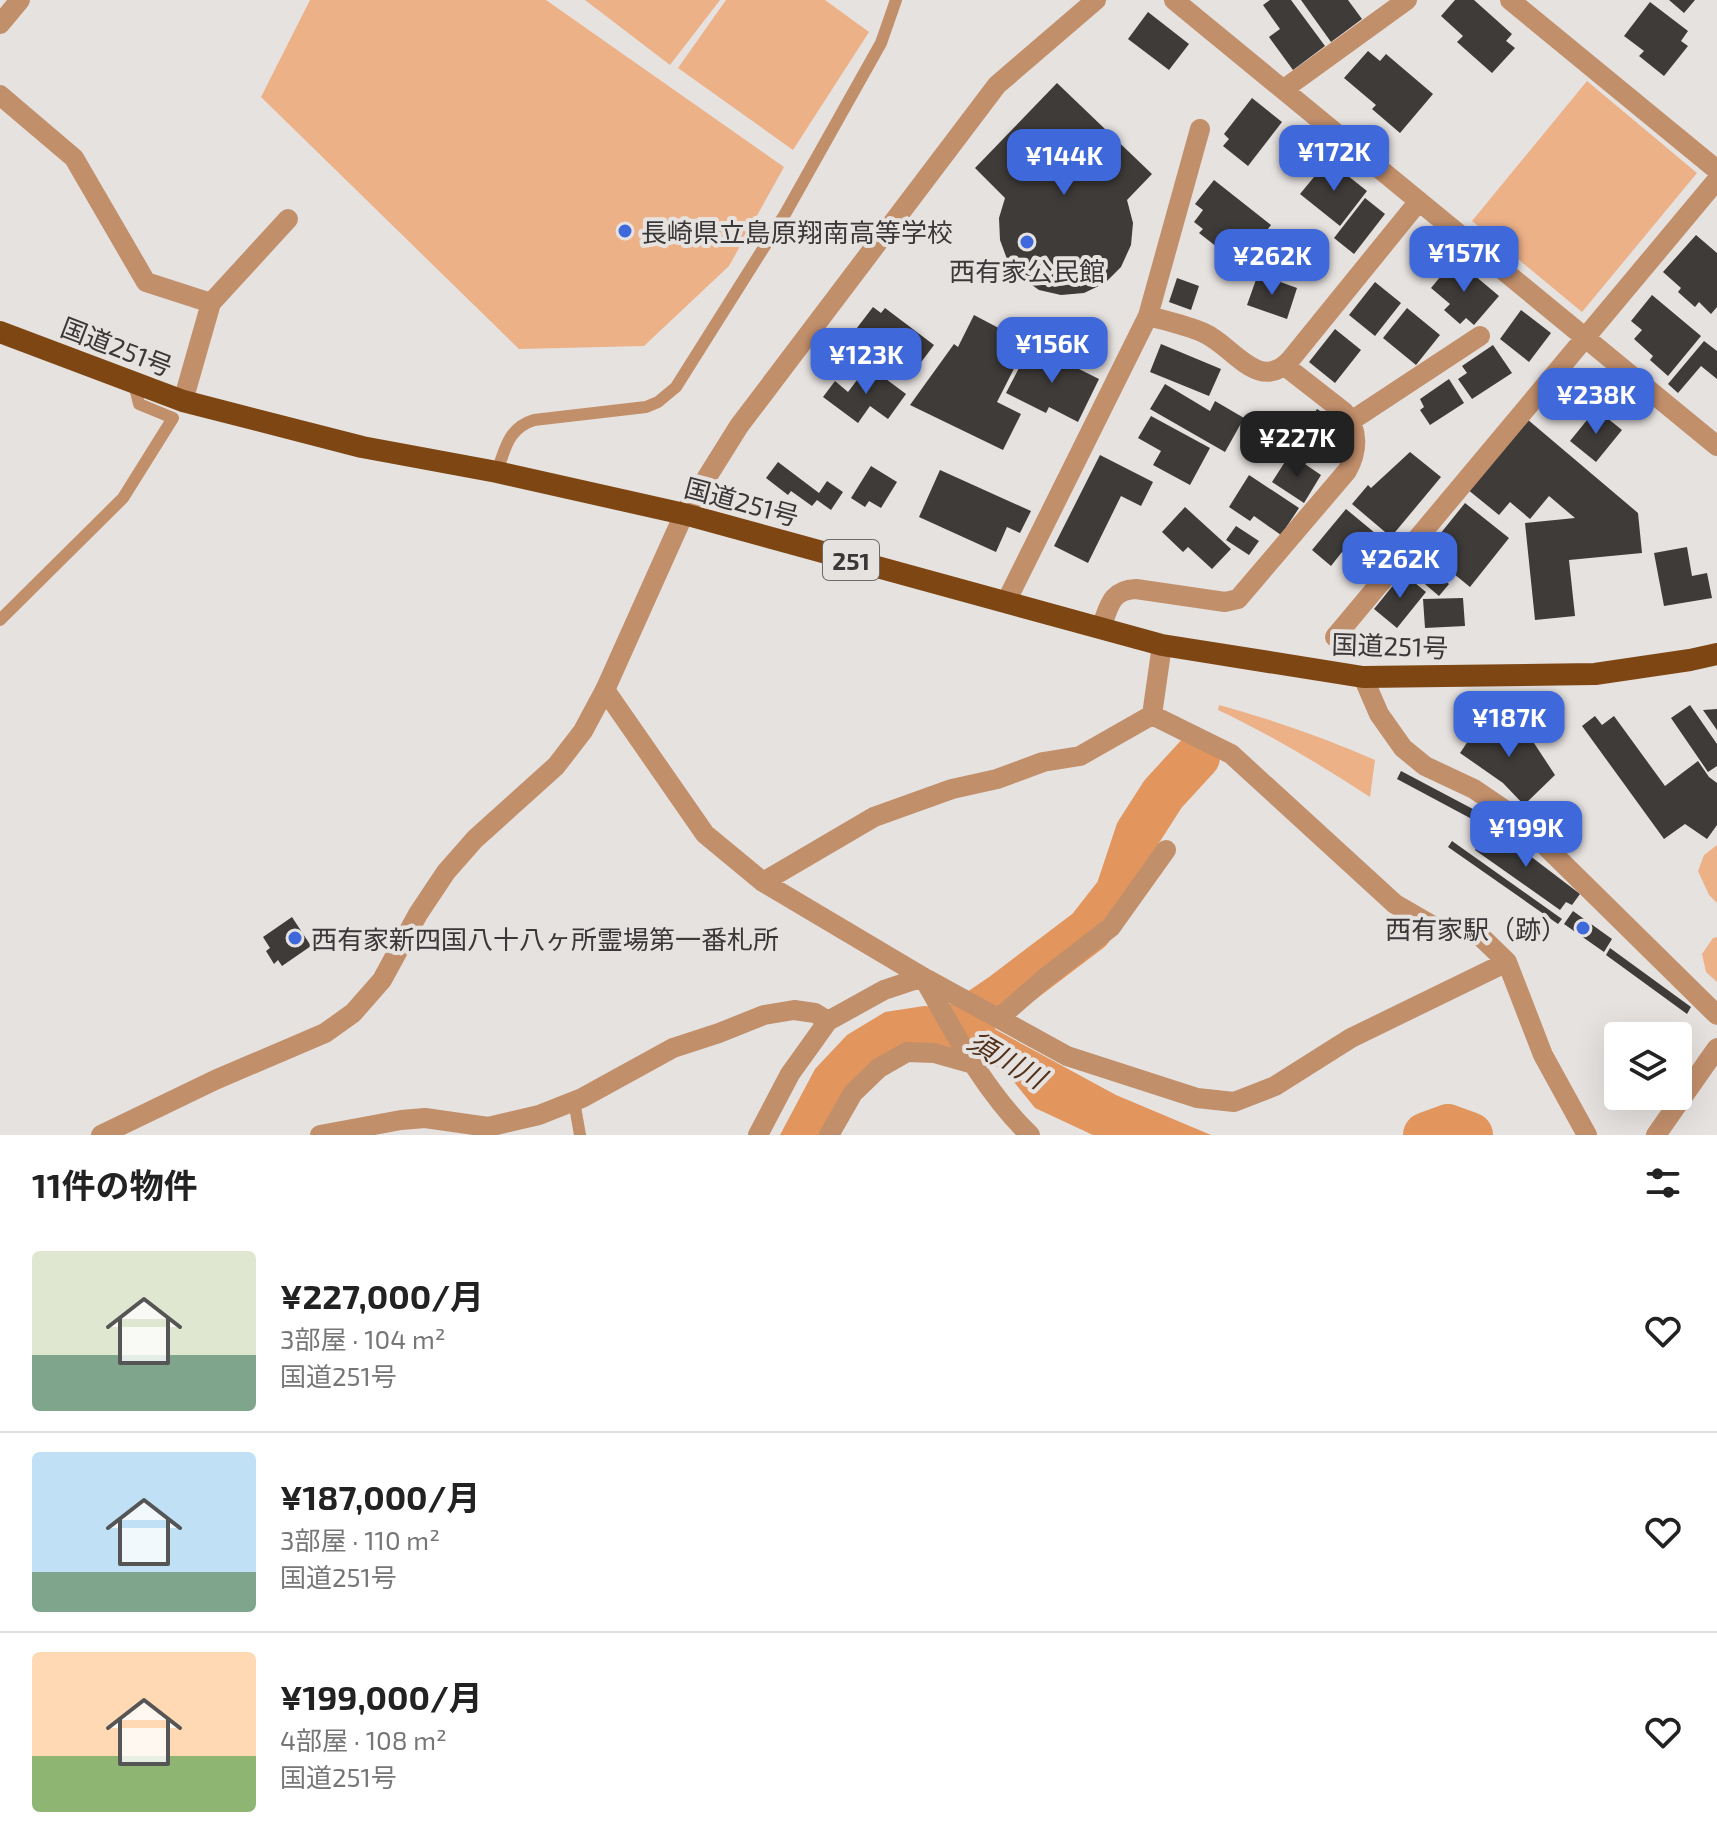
<!DOCTYPE html>
<html lang="ja">
<meta charset="utf-8">
<style>
:root{--surface:#fff;--page:#f2f2f2;--text:#222;--muted:#767676;--line:#e0e0e0;--accent:#3f69da}
body{margin:0;font-family:"Exo 2","Noto Sans JP",sans-serif;background:var(--page);color:var(--text);height:100vh;display:flex;flex-direction:column;font-size:30px;white-space:nowrap}
*{box-sizing:border-box;margin:0}
p{font-size:26px;color:var(--muted)}
.icon{flex:none;width:44px;height:44px;fill:none;stroke:currentColor;stroke-width:2;stroke-linecap:round;stroke-linejoin:round}
.map{position:relative;height:1135px;overflow:hidden}
.side{display:flex;flex-direction:column;background:var(--surface);flex:1}
.side>*{flex:none}
.controls{position:absolute;left:1604px;top:1022px;display:grid;gap:16px}
.controls a{display:grid;place-items:center;width:88px;height:88px;border-radius:8px;background:var(--surface);box-shadow:0 8px 32px #0002;font-size:40px}
.price{position:absolute;translate:-50% -68px;padding:0 18px;border-radius:16px;background:var(--accent);color:#fff;font-size:26px;line-height:52px;filter:drop-shadow(0 2px 4px #0008)}
.price::after{content:'';position:absolute;left:50%;top:48px;width:24px;height:18px;margin-left:-12px;background:inherit;clip-path:polygon(0 0,100% 0,50% 100%)}
.price.current{background:#222;color:#fff}
ul{padding:0;list-style:none}
li{display:flex;align-items:center;gap:24px;height:200px;padding:0 32px}
li+li{border-top:2px solid var(--line)}
li span{display:grid;place-items:center;flex:none;width:224px;height:160px;border-radius:8px;color:#555}
li>.icon{margin-inline-start:auto}
span .icon{width:96px;height:96px;fill:#fffc;stroke-width:1}
li b{font-size:34px}
h2{display:flex;justify-content:space-between;align-items:center;height:96px;padding:0 32px;font-size:34px}
.map>svg:first-child{display:block}
.green{fill:#edb188}
.water{fill:#e2955d}
.lines{fill:none;stroke-linecap:round;stroke-linejoin:round}
.river{stroke:#e2955d;stroke-width:46}
.building{fill:#3e3b39}
.service{stroke:#c28f6b;stroke-width:12}
.minor{stroke:#c28f6b;stroke-width:20}
.tertiary{stroke:#c28f6b;stroke-width:20}
.trunk{stroke:#7e4612;stroke-width:22}
.poi-dot{fill:#3f69da;stroke:#e6e2e0;stroke-width:3}
.labels{text-anchor:middle;dominant-baseline:central;stroke-width:8;stroke-linejoin:round;paint-order:stroke}
.shield{fill:#e6e2e0;stroke:#6d6a6a;stroke-width:2}
.shield-label{font-size:24px;font-weight:bold;fill:#393737}
.poi-label{font-size:26px;fill:#393737;stroke:#e6e2e0;text-anchor:start}
.street-label{font-size:26px;fill:#393737;stroke:#e6e2e0}
.water-label{font-size:28px;font-style:italic;fill:#52311a;stroke:#e6e2e0}
</style>
<div class="map">
<svg width="1717" height="1135" viewBox="0 0 1717 1135">
<rect width="100%" height="100%" fill="#e6e2e0"/>
<!-- green -->
<path class="green" d="M 310,0 L 546,0 L 784,167 L 729,266 L 644,346 L 519,349 L 261,97 Z
M 585,0 L 720,0 L 670,65 Z
M 726,0 L 825,0 L 869,32 L 793,150 L 678,68 Z
M 1587,81 L 1697,173 L 1582,312 L 1472,221 Z
M 1219,705 C 1274,720 1324,738 1375,760 L 1370,797 C 1321,765 1271,735 1218,710 Z
M 1717,845 L 1717,903 L 1709,895 L 1698,871 L 1704,855 Z
M 1717,937 L 1717,982 L 1706,972 L 1702,954 L 1713,938 Z"/>
<!-- water -->
<path class="water" d="M 924,1006 L 956,1008 L 1116,1095 L 1211,1135 L 1093,1135 L 1035,1108 L 1010,1077 L 983,1057 L 955,1048 L 905,1044 L 820,1135 L 780,1135 L 815,1069 L 847,1035 L 885,1012 Z"/>
<g class="lines">
<!-- river -->
<path class="river" d="M 955,1028 L 1002,996 L 1089,930 L 1118,893 L 1138,833 L 1163,794 L 1197,757
M 1426,1135 L 1448,1127 L 1470,1135"/>
</g>
<!-- building -->
<path class="building" d="M 1270,0 L 1291,0 L 1325,46 L 1293,70 L 1269,37 L 1280,29 L 1263,5 Z
M 1301,0 L 1348,0 L 1362,19 L 1331,42 Z
M 1455,0 L 1474,0 L 1512,34 L 1506,41 L 1515,48 L 1492,73 L 1457,42 L 1463,36 L 1441,16 Z
M 1669,0 L 1695,0 L 1684,13 Z
M 1650,2 L 1688,31 L 1681,41 L 1688,46 L 1664,76 L 1639,56 L 1644,51 L 1624,36 Z
M 1148,12 L 1189,44 L 1169,70 L 1128,39 Z
M 1368,51 L 1380,61 L 1386,54 L 1433,94 L 1400,133 L 1372,109 L 1376,105 L 1344,78 Z
M 1057,83 L 1152,174 L 1127,200 L 1133,223 L 1131,245 L 1121,267 L 1105,283 L 1084,293 L 1061,295 L 1039,290 L 1019,276 L 1007,259 L 1000,240 L 999,218 L 1005,198 L 975,168 Z
M 1252,98 L 1282,122 L 1248,166 L 1223,146 L 1229,139 L 1224,134 Z
M 1328,160 L 1367,191 L 1340,226 L 1300,194 Z
M 1214,180 L 1271,225 L 1240,265 L 1199,233 L 1203,229 L 1194,222 L 1203,210 L 1195,204 Z
M 1365,198 L 1385,214 L 1354,254 L 1334,238 Z
M 1696,235 L 1717,253 L 1717,307 L 1711,314 L 1699,302 L 1695,307 L 1678,292 L 1681,288 L 1663,272 Z
M 1455,259 L 1499,296 L 1474,325 L 1466,318 L 1460,324 L 1444,310 L 1450,304 L 1431,288 Z
M 1258,274 L 1297,288 L 1287,319 L 1247,305 Z
M 1177,278 L 1199,286 L 1191,310 L 1169,302 Z
M 1375,282 L 1401,303 L 1375,336 L 1349,315 Z
M 1652,295 L 1701,336 L 1668,376 L 1650,360 L 1653,356 L 1634,339 L 1642,330 L 1631,321 Z
M 873,307 L 881,313 L 885,308 L 934,345 L 916,369 L 905,361 L 897,373 L 850,337 Z
M 1407,308 L 1440,335 L 1416,365 L 1383,338 Z
M 1521,310 L 1551,333 L 1529,362 L 1500,339 Z
M 974,315 L 1027,343 L 997,402 L 1021,414 L 1003,450 L 910,405 L 954,344 L 958,347 Z
M 1335,329 L 1361,350 L 1335,383 L 1309,362 Z
M 1704,341 L 1717,351 L 1717,379 L 1701,366 L 1678,393 L 1668,384 Z
M 1161,344 L 1221,369 L 1209,396 L 1150,372 Z
M 1031,345 L 1099,379 L 1078,422 L 1049,407 L 1046,413 L 1006,393 Z
M 1493,345 L 1512,373 L 1472,399 L 1458,379 L 1467,373 L 1462,366 Z
M 870,367 L 906,394 L 888,419 L 870,406 L 858,423 L 823,397 L 835,381 L 848,392 L 857,380 L 860,381 Z
M 1449,379 L 1464,403 L 1430,425 L 1420,410 L 1424,407 L 1420,399 Z
M 1165,384 L 1210,411 L 1215,401 L 1244,418 L 1225,452 L 1150,409 Z
M 1317,409 L 1340,424 L 1336,430 L 1344,436 L 1330,458 L 1321,453 L 1315,462 L 1292,448 Z
M 1596,409 L 1622,430 L 1596,462 L 1570,441 Z
M 1151,416 L 1210,448 L 1190,485 L 1153,465 L 1161,451 L 1138,438 Z
M 1527,419 L 1638,513 L 1642,553 L 1569,560 L 1575,616 L 1535,620 L 1525,523 L 1575,518 L 1549,496 L 1530,519 L 1510,502 L 1499,515 L 1467,489 Z
M 1410,452 L 1441,477 L 1391,537 L 1352,504 L 1368,485 L 1371,488 Z
M 1290,454 L 1321,475 L 1304,503 L 1272,482 Z
M 1100,455 L 1153,482 L 1141,506 L 1121,496 L 1088,563 L 1054,546 Z
M 778,462 L 819,493 L 827,481 L 843,492 L 831,510 L 817,500 L 812,506 L 791,491 L 788,495 L 766,478 Z
M 871,466 L 897,482 L 881,508 L 869,501 L 865,507 L 851,498 Z
M 940,470 L 1031,511 L 1020,533 L 1007,527 L 996,552 L 919,517 Z
M 1249,475 L 1299,508 L 1281,535 L 1254,516 L 1250,521 L 1229,507 Z
M 1465,503 L 1509,538 L 1470,587 L 1454,574 L 1451,577 L 1424,554 Z
M 1185,507 L 1231,549 L 1212,569 L 1188,547 L 1183,552 L 1162,532 Z
M 1346,509 L 1387,543 L 1363,570 L 1342,552 L 1331,566 L 1312,550 Z
M 1236,526 L 1259,541 L 1249,555 L 1226,540 Z
M 1687,547 L 1692,576 L 1707,573 L 1712,598 L 1664,606 L 1654,553 Z
M 1416,556 L 1449,584 L 1439,596 L 1406,568 Z
M 1403,573 L 1426,592 L 1397,628 L 1374,609 Z
M 1463,598 L 1465,626 L 1425,628 L 1423,599 Z
M 1690,705 L 1717,744 L 1717,766 L 1708,772 L 1671,718 Z
M 1717,709 L 1717,730 L 1703,710 Z
M 1595,716 L 1602,725 L 1614,716 L 1665,786 L 1698,761 L 1709,777 L 1717,783 L 1717,825 L 1707,839 L 1685,824 L 1664,839 L 1582,726 Z
M 1483,719 L 1496,728 L 1502,719 L 1532,740 L 1555,775 L 1524,805 L 1503,783 L 1460,753 Z
M 1401,771 L 1488,817 L 1483,825 L 1397,779 Z
M 1491,826 L 1580,894 L 1572,905 L 1566,902 L 1560,910 L 1475,850 Z
M 1452,841 L 1562,919 L 1558,924 L 1448,847 Z
M 1573,911 L 1612,939 L 1604,952 L 1564,924 Z
M 292,917 L 311,946 L 282,966 L 278,960 L 274,964 L 266,951 L 270,948 L 263,937 Z
M 1610,948 L 1691,1007 L 1687,1014 L 1606,955 Z"/>
<g class="lines">
<!-- service -->
<path class="service" d="M 497,472 C 505,449 508,428 534,420 L 646,407 L 658,402 L 676,387 L 785,214 L 881,43 L 896,0
M 0,620 L 123,498 L 173,418 L 139,404 L 134,383
M 574,1101 L 580,1135"/>
<!-- minor -->
<path class="minor" d="M 1174,0 L 1717,446
M 1510,0 L 1717,170
M 0,24 L 20,0
M 1284,89 L 1407,0
M 0,95 L 74,158 L 146,282 L 211,303 L 183,401
M 211,303 L 288,219
M 1148,316 C 1167,321 1186,325 1204,333 C 1232,345 1259,394 1290,360 L 1419,201
M 1351,421 L 1480,336
M 1006,602 L 1148,316 L 1200,129
M 1101,628 C 1109,607 1110,590 1136,589 L 1225,602 L 1238,599 L 1347,471 C 1358,451 1359,430 1344,412 L 1285,366
M 1335,637 L 1717,180
M 1363,677 L 1379,714 L 1403,748 L 1425,766 L 1474,789 L 1518,819 L 1717,1015
M 605,690 L 705,834 L 763,882 L 923,977 L 1067,1056 L 1197,1098 L 1234,1102 L 1275,1086 L 1351,1038 L 1507,962
M 1152,715 L 1231,754 L 1395,904 L 1433,926 L 1474,930 L 1507,962 L 1543,1055 L 1587,1135
M 1152,715 L 1162,645
M 763,882 L 874,817 L 952,789 L 997,779 L 1043,762 L 1080,756 L 1152,715
M 923,977 C 954,1032 984,1091 1030,1135
M 999,1018 L 1045,978 L 1111,927 L 1166,850
M 320,1135 L 401,1120 L 425,1118 L 488,1127 L 539,1115 L 582,1098 L 673,1048 L 719,1033 L 764,1015 L 794,1010 L 815,1013 L 828,1021
M 758,1135 L 790,1074 L 828,1021 L 884,990 L 923,977
M 829,1135 L 853,1093 L 879,1068 L 907,1052 L 934,1053 L 973,1064
M 1656,1135 L 1717,1048"/>
<!-- tertiary -->
<path class="tertiary" d="M 101,1135 L 215,1080 L 325,1033 L 353,1013 L 382,980 L 418,914 L 446,872 L 475,839 L 556,766 L 583,731 L 605,690 L 684,514 L 739,426 L 997,85 L 1096,0"/>
<!-- trunk -->
<path class="trunk" d="M 0,332 L 183,401 L 362,447 L 497,472 L 684,514 L 1162,645 L 1363,677 L 1595,674 L 1690,660 L 1717,654"/>
</g>
<!-- markers -->
<g class="poi-dot">
<circle cx="625" cy="231" r="8"/>
<circle cx="1027" cy="242" r="8"/>
<circle cx="1583" cy="928" r="8"/>
<circle cx="295" cy="938" r="8"/>
</g>
<g class="labels">
<!-- shield labels -->
<rect class="shield" x="823" y="540" width="56" height="40" rx="6"/>
<g class="shield-label">
<text x="851" y="560">251</text>
</g>
<!-- poi labels -->
<g class="poi-label">
<text x="641" y="231">長崎県立島原翔南高等学校</text>
<text x="1027" y="270" text-anchor="middle">西有家公民館</text>
<text x="1567" y="928" text-anchor="end">西有家駅（跡）</text>
<text x="311" y="938">西有家新四国八十八ヶ所霊場第一番札所</text>
</g>
<!-- street labels -->
<g class="street-label">
<text transform="translate(117 346) rotate(21)">国道251号</text>
<text transform="translate(742 501) rotate(15)">国道251号</text>
<text transform="translate(1390 645) rotate(2)">国道251号</text>
</g>
<!-- water labels -->
<g class="water-label">
<text transform="translate(1007 1059) rotate(30)">須川川</text>
</g>
</g>
</svg>
<div class="controls">
<a><svg class="icon" aria-label="layers" viewBox="0 0 24 24"><path d="M12 4l9 5-9 5-9-5zM3 14l9 5 9-5"/></svg></a>
</div>
<b class="price" style="left:1334px;top:193px">¥172K</b>
<b class="price" style="left:1064px;top:197px">¥144K</b>
<b class="price" style="left:1464px;top:294px">¥157K</b>
<b class="price" style="left:1272px;top:297px">¥262K</b>
<b class="price" style="left:1052px;top:385px">¥156K</b>
<b class="price" style="left:866px;top:396px">¥123K</b>
<b class="price" style="left:1596px;top:436px">¥238K</b>
<b class="price current" style="left:1297px;top:479px">¥227K</b>
<b class="price" style="left:1400px;top:600px">¥262K</b>
<b class="price" style="left:1509px;top:759px">¥187K</b>
<b class="price" style="left:1526px;top:869px">¥199K</b>
</div>
<section class="side">
<h2>11件の物件<svg class="icon" aria-label="filters" viewBox="0 0 24 24"><path d="M4 7h16M4 17h16"/><circle cx="9" cy="7" r="2"/><circle cx="15" cy="17" r="2"/></svg></h2>
<ul>
<li><span style="background:linear-gradient(#dfe7d0 65%,#7fa58c 0)"><svg class="icon" aria-label="home" viewBox="0 0 24 24"><path d="M3 11l9-7 9 7M6 9v11h12V9"/></svg></span><div><b>¥227,000/月</b><p>3部屋 · 104 m²</p><p>国道251号</p></div><svg class="icon" aria-label="heart" viewBox="0 0 24 24"><path d="M12 20l-8-8c-3-5 5-10 8-4 3-6 11-1 8 4z"/></svg></li>
<li><span style="background:linear-gradient(#bfe0f5 75%,#7fa58c 0)"><svg class="icon" aria-label="home" viewBox="0 0 24 24"><path d="M3 11l9-7 9 7M6 9v11h12V9"/></svg></span><div><b>¥187,000/月</b><p>3部屋 · 110 m²</p><p>国道251号</p></div><svg class="icon" aria-label="heart" viewBox="0 0 24 24"><path d="M12 20l-8-8c-3-5 5-10 8-4 3-6 11-1 8 4z"/></svg></li>
<li><span style="background:linear-gradient(#ffd9b3 65%,#8fb573 0)"><svg class="icon" aria-label="home" viewBox="0 0 24 24"><path d="M3 11l9-7 9 7M6 9v11h12V9"/></svg></span><div><b>¥199,000/月</b><p>4部屋 · 108 m²</p><p>国道251号</p></div><svg class="icon" aria-label="heart" viewBox="0 0 24 24"><path d="M12 20l-8-8c-3-5 5-10 8-4 3-6 11-1 8 4z"/></svg></li>
</ul>
</section>
